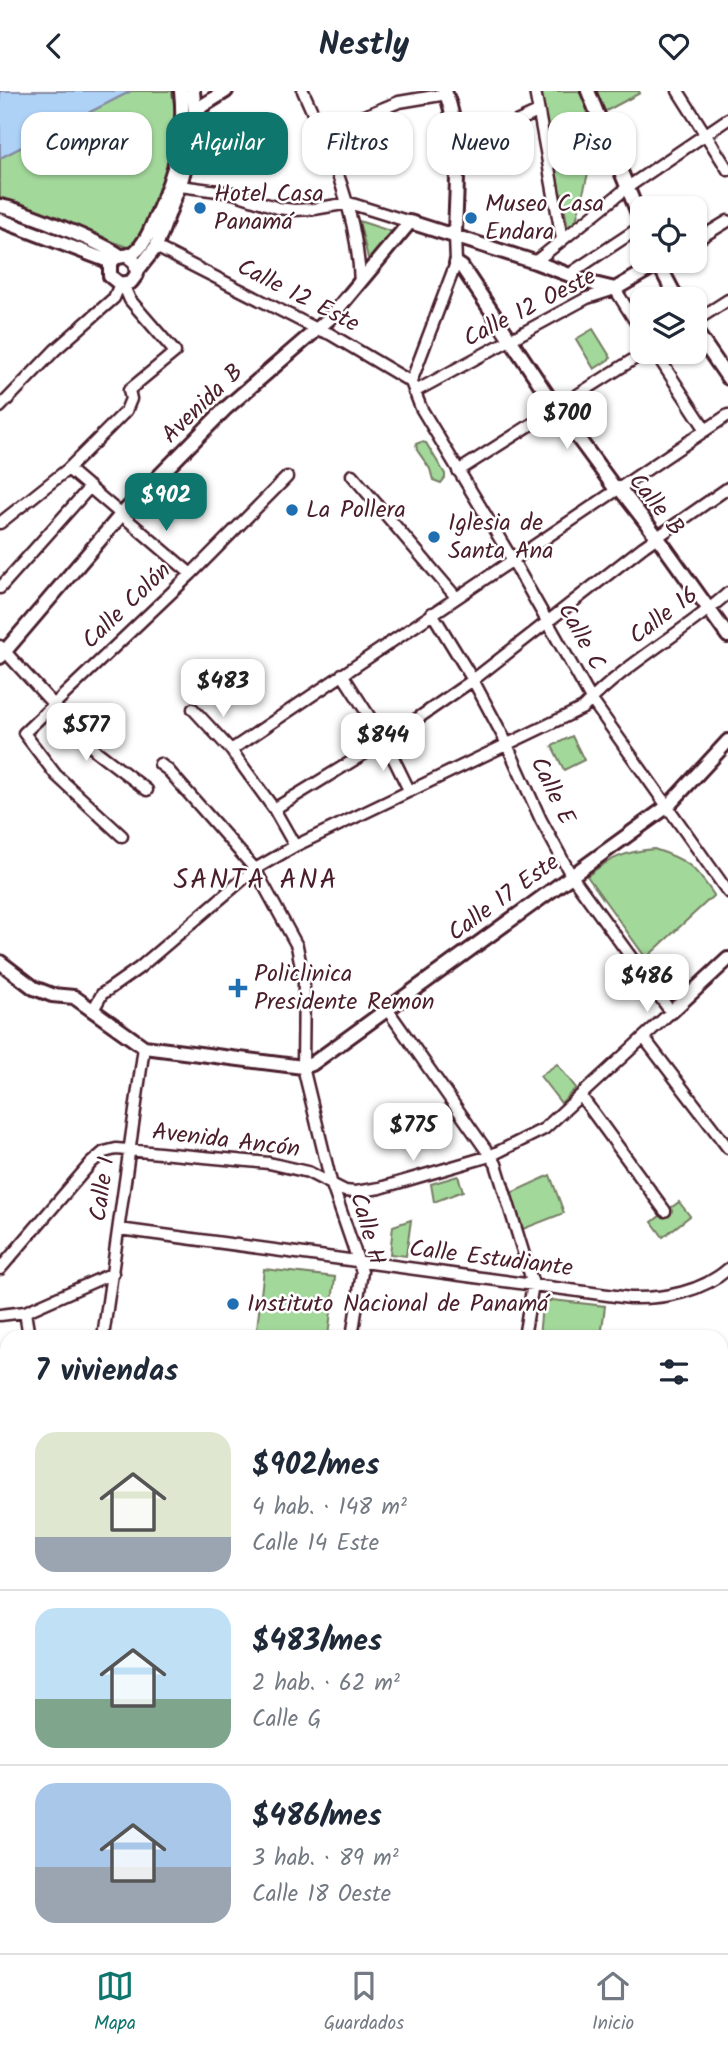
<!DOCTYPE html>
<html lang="es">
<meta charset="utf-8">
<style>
:root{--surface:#fff;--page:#f2f2f3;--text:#1f2937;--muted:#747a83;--line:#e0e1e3;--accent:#0f766e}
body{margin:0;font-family:Kalam,sans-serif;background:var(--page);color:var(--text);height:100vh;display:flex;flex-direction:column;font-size:26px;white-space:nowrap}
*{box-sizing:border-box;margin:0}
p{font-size:23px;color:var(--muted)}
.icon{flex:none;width:38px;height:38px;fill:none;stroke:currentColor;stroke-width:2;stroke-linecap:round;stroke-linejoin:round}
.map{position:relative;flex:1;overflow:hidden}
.drawer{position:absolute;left:0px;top:1239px;width:728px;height:623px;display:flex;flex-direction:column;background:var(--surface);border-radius:21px 21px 0 0;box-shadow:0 2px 5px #0004}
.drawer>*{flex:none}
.guide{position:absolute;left:21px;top:21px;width:686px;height:63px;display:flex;gap:14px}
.fabs{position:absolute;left:630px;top:105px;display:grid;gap:14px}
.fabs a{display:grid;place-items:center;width:77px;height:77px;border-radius:14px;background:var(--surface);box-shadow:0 2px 5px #0004;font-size:35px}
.price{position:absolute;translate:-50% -60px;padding:0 16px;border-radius:14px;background:#fff;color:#222;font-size:23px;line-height:46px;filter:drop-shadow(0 2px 4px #0008)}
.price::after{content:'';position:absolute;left:50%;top:42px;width:21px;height:16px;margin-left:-10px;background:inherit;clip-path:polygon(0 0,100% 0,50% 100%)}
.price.current{background:var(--accent);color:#fff}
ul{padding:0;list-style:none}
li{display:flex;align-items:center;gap:21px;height:175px;padding:0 35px}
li+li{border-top:2px solid var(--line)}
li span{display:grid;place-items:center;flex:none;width:196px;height:140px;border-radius:21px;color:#555}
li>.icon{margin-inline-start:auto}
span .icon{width:84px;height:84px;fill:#fffc;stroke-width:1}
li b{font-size:30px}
h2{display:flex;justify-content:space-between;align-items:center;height:84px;padding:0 35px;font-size:30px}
.chip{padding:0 24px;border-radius:21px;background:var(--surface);box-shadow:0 2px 5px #0004;font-size:24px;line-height:63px}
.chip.current{background:var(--accent);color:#fff}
header{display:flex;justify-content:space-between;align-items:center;height:91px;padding:0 35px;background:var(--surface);font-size:32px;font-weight:700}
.menu{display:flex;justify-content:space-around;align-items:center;height:98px;border-top:2px solid var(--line);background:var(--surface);font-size:19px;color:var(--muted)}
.menu a{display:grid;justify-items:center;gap:4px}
.menu .current{color:var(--accent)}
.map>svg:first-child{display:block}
.green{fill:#a3d89b;stroke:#767c63;stroke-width:2}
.water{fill:#aed2f6;stroke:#868aa5;stroke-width:2}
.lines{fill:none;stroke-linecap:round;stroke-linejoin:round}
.trunk-tunnel{stroke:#dbd2d5;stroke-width:16;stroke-dasharray:16 8;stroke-linecap:butt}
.minor-casing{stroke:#4a1f2b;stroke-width:15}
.tertiary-casing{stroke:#4a1f2b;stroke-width:18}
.trunk-casing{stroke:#4a1f2b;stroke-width:21}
.minor{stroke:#fff;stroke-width:10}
.tertiary{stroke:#fff;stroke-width:12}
.trunk{stroke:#fff;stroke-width:16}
.poi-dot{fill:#1f6fb2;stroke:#fff;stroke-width:2.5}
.labels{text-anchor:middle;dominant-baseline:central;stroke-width:5;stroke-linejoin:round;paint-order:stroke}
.poi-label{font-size:24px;fill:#4a1f2b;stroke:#fff;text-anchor:start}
.street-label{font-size:24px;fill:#4a1f2b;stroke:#fff}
.quarter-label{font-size:28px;letter-spacing:2px;fill:#4a1f2b;stroke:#fff}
</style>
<header><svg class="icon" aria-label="back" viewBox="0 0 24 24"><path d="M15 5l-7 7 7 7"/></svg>Nestly<svg class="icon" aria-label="heart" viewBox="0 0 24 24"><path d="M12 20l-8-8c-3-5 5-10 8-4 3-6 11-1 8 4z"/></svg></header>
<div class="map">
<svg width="728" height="1862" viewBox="0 0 728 1862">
<rect width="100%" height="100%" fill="#fff"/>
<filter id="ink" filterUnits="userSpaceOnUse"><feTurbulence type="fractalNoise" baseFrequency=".0143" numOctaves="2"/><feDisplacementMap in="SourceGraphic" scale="14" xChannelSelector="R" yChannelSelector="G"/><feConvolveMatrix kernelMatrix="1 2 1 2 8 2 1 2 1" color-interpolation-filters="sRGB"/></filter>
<g filter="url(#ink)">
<!-- green -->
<path class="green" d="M 131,0 L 172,0 L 177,33 L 167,84 L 138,149 L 133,155 L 127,156 L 0,109 L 0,67 Z
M 538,0 L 583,0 L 599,39 L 576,130 L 568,138 L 562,103 L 555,100 Z
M 595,0 L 639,0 L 640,2 L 604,21 Z
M 359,130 L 393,141 L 371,168 L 368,167 Z
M 593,238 L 611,267 L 594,278 L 576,248 Z
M 421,351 L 426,352 L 445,383 L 445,387 L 441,392 L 433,389 L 430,378 L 417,359 L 416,353 Z
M 572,645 L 584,669 L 564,679 L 552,655 Z
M 654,758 C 688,769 694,775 714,804 L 646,867 L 587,785 C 610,767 624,761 654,758 Z
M 557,973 L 576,997 L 561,1012 L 540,985 Z
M 550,1084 L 564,1122 L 523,1138 L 511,1102 Z
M 458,1085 L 463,1100 L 434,1111 L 431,1093 Z
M 679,1111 L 690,1125 L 663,1146 L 652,1131 Z
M 411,1129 L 406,1165 L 390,1163 L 393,1135 Z
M 264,1178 L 335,1186 L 328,1246 L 256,1246 Z
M 552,1209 L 605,1215 L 601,1246 L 539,1246 L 542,1214 Z
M 721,1337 L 728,1347 L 728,1413 L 721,1412 Z
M 721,1601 L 728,1604 L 728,1862 L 539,1862 L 541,1855 L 721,1855 Z
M 116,1855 L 263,1855 L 278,1862 L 131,1862 Z
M 278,1855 L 372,1855 L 382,1862 L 290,1862 Z"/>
<!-- water -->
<path class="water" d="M 0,0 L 131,0 L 0,67 Z"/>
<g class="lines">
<!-- trunk-tunnel -->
<path class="trunk-tunnel" d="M 0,1347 L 7,1347
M 0,1361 L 7,1360"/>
<defs>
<path id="minor" d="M 303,0 C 331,62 358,123 360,192
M 535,0 L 562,148
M 678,0 L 728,79
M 322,42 L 399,11 L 447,3
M 456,58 L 538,21
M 180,95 L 233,102 L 278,117 L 294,119 L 314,118 L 349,112 L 410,131
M 695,150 L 728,130
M 156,156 L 317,238 L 330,243 L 411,291 L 421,317 L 512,468 L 591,608 L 728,801
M 535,171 L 628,96 L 728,28
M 571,184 L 574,180 L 642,135
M 695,230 L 728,209
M 655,261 L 706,339
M 411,291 L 456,172 L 455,144
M 414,301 L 587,207 L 615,198 L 642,241
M 0,316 L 55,259 L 114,207 L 120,193
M 68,378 L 191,483
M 458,380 L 645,261
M 352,384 L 456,506
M 0,432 L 68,378 L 126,320 L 131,308 L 129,299 L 175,261 L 130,209 L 123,193
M 0,497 L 90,396
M 0,555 L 96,660 L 147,699
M 342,583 L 385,650 L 409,699
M 193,618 L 231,659 L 274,718 L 295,755
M 231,659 L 728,324
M 160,673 L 168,679 L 255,778 L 297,855 L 304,891 L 303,976 L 331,1091 L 362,1181 L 352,1246
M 274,718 L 385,650 L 473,589 L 643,456 L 728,397
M 122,745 L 56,684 L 24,642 L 191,483 L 287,386
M 387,918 L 496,1073 L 533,1193 L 524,1246
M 93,919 L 102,903 L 139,877 L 255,778 L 295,755 L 583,617 C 625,572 682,543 728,502
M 644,947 L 728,1057
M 581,1005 L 665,1120
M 119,1138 L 630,1207 C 664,1208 702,1201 728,1178
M 0,1178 L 91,1072 L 104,1061 L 116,1058 L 269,1072 L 308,1081 L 345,1100 L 355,1101 L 380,1097 L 490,1065 L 544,1038 L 671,921 L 571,784 L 541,729 L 504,647 L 473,589 L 432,522
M 25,1221 L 29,1246
M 0,1224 L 25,1221 L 113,1182
M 103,1246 L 144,956
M 0,1699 L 7,1699
M 227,1855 L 232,1862"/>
<path id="tertiary" d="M 445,0 C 463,45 456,96 455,144
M 588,0 L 642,132
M 195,23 L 202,15 L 226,0
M 0,115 C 19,118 106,153 120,165
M 0,129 L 111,171
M 127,165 L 135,171 L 137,183 L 131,191 L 120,193 L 110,185 L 110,173 L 115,167 C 122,164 129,166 135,161 C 146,152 152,135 157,123 C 175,82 186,44 181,0
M 657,170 L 677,208
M 456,172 L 462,176 L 556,317 L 614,396 L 620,398 L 658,447 L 728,545
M 137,180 L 156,156 L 182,87 L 193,42 L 195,23 L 193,0
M 695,239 L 728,287
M 0,566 L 121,424 L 225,318 L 330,227 L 410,131 L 535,171 L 594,193 L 615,198 L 658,173
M 0,871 L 34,897 L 52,904 L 74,906 L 144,956 L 303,976 L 312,973 L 668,715 L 728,650
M 671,921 L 728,868
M 0,1575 L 7,1607
M 0,1840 L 7,1829"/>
<path id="trunk" d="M 0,1328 L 7,1332
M 0,1384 L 7,1380
M 0,1411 L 7,1401
M 721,1420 L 728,1421
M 721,1434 L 728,1435"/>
</defs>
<!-- minor casing -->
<use href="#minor" class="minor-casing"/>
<!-- tertiary casing -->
<use href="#tertiary" class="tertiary-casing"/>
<!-- trunk casing -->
<use href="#trunk" class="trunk-casing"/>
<!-- minor -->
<use href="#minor" class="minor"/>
<!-- tertiary -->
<use href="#tertiary" class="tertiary"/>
<!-- trunk -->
<use href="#trunk" class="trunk"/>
</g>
</g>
<!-- markers -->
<g class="poi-dot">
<circle cx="200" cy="117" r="7"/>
<circle cx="471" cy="127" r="7"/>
<circle cx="292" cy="419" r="7"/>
<circle cx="434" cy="446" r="7"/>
<path d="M234.5 886.5h7v7h7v7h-7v7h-7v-7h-7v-7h7z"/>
<circle cx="233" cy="1213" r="7"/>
</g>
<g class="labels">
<!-- poi labels -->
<g class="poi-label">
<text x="214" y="103">Hotel Casa<tspan x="214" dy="28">Panamá</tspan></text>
<text x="485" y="113">Museo Casa<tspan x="485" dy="28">Endara</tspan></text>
<text x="306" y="419">La Pollera</text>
<text x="448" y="432">Iglesia de<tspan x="448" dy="28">Santa Ana</tspan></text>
<text x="254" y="883">Policlinica<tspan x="254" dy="28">Presidente Remon</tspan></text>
<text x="247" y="1213">Instituto Nacional de Panamá</text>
</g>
<!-- street labels -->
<g class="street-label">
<text transform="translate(298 205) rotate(27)">Calle 12 Este</text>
<text transform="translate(530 217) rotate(-27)">Calle 12 Oeste</text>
<text transform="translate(203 313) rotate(-44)">Avenida B</text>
<text transform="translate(656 414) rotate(51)">Calle B</text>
<text transform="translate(127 515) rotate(-44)">Calle Colón</text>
<text transform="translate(664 525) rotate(-37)">Calle 16</text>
<text transform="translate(581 546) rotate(61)">Calle C</text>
<text transform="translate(552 700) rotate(64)">Calle E</text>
<text transform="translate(504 807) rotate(-36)">Calle 17 Este</text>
<text transform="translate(226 1050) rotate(7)">Avenida Ancón</text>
<text transform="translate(103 1098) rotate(-82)">Calle I</text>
<text transform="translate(367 1138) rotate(74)">Calle H</text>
<text transform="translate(491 1168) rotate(7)">Calle Estudiante</text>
</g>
<!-- quarter labels -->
<g class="quarter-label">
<text x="256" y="789">SANTA ANA</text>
</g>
</g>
</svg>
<div class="fabs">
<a><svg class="icon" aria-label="locate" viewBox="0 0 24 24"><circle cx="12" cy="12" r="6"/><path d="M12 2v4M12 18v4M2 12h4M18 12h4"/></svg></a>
<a><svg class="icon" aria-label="layers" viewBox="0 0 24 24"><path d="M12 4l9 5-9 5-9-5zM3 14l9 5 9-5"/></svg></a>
</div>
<b class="price" style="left:567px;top:360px">$700</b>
<b class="price current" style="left:166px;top:442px">$902</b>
<b class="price" style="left:223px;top:628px">$483</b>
<b class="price" style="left:86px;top:672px">$577</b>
<b class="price" style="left:383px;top:682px">$844</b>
<b class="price" style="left:647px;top:923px">$486</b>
<b class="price" style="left:413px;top:1072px">$775</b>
<div class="guide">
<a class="chip">Comprar</a>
<a class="chip current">Alquilar</a>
<a class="chip">Filtros</a>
<a class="chip">Nuevo</a>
<a class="chip">Piso</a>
</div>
<section class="drawer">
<h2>7 viviendas<svg class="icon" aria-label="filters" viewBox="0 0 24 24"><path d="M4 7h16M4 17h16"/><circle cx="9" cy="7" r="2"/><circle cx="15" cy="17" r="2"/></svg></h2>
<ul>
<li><span style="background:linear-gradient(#dfe7d0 75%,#9aa5b1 0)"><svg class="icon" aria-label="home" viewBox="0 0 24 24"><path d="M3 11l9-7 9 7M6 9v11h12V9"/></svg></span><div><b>$902/mes</b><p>4 hab. · 148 m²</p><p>Calle 14 Este</p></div></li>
<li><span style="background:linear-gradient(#bfe0f5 65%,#7fa58c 0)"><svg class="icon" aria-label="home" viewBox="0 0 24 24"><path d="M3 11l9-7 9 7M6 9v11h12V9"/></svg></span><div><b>$483/mes</b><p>2 hab. · 62 m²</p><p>Calle G</p></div></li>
<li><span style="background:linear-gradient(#a9c7e8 60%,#9aa5b1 0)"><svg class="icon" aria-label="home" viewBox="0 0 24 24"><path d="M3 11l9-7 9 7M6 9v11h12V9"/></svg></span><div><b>$486/mes</b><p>3 hab. · 89 m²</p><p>Calle 18 Oeste</p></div></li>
</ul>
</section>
</div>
<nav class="menu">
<a class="current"><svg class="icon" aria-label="map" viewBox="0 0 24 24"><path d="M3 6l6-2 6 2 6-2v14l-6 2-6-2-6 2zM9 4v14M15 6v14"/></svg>Mapa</a>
<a><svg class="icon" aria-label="saved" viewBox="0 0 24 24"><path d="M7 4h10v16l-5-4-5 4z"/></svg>Guardados</a>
<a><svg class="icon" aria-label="home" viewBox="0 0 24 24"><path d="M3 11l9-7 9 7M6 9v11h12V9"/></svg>Inicio</a>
</nav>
